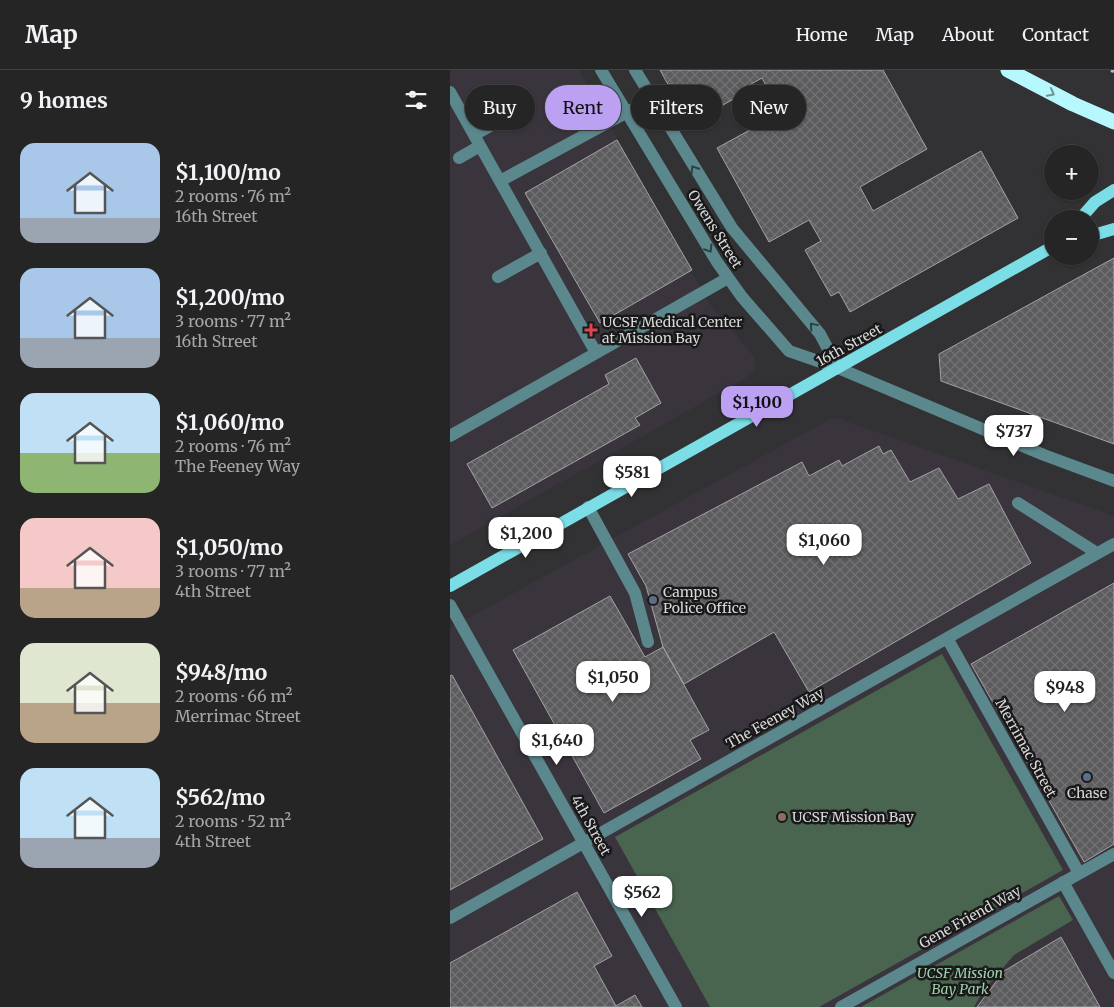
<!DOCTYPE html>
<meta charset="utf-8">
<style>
:root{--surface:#262526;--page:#323132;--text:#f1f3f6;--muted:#a4a5a7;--line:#424243;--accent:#bca0f2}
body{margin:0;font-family:Merriweather,serif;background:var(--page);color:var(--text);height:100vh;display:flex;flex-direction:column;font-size:19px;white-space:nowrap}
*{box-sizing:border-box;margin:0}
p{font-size:16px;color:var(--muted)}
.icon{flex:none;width:28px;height:28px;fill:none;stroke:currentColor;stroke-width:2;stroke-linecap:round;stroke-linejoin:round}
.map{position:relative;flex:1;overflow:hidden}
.drawer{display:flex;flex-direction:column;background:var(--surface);width:450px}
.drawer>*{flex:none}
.top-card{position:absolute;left:15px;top:15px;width:475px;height:45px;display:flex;gap:10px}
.fabs{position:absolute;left:594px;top:75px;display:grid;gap:10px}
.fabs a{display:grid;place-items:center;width:55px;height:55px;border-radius:50%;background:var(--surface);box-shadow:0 1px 4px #0004,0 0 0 1px var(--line);font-size:25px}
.price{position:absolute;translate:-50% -42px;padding:0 11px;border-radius:10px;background:#fff;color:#222;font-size:16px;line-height:32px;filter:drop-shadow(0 1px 2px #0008)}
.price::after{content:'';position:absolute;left:50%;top:30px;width:15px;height:11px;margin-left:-8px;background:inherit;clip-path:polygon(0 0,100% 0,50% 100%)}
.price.active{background:var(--accent);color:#111}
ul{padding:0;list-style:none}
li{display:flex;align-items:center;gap:15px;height:125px;padding:0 20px}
li span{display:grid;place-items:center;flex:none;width:140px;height:100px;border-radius:15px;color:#555}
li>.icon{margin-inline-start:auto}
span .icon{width:60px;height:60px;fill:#fffc;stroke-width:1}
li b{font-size:21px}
h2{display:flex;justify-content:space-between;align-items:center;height:60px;padding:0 20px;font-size:21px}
.chip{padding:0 18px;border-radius:22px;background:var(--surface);box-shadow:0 1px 4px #0004,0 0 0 1px var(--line);font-size:18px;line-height:45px}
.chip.active{background:var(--accent);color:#111}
header{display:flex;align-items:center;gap:30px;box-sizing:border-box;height:70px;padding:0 25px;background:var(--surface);border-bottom:1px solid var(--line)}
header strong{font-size:24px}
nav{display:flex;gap:28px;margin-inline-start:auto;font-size:18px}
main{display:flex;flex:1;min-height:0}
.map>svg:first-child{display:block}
.built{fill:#3a353d}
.park{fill:#49644f}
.building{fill:url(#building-cross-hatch);stroke:#a3a1a4}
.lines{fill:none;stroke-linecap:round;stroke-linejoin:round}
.minor{stroke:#5a888c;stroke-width:12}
.major{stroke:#7bdee7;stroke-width:12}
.highway{stroke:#b6f8fe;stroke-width:15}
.rail{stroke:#b9b8ba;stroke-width:4;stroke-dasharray:8 4;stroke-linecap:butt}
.oneway{stroke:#709497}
.oneway2{stroke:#304042}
.health-dot{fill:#e0444e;stroke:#1a191a;stroke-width:2}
.service-dot{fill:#5c6f8a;stroke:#1a191a;stroke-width:2}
.education-dot{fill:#8d6e63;stroke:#1a191a;stroke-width:2}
.labels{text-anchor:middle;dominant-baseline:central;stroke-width:5;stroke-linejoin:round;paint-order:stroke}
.street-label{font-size:14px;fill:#d8d7d9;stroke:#1a191a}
.poi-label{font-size:14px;fill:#d8d7d9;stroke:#1a191a;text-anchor:start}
.park-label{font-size:14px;font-style:italic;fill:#9bd2a9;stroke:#1a191a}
</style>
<header>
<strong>Map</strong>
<nav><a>Home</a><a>Map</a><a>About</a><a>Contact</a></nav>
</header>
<main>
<section class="drawer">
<h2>9 homes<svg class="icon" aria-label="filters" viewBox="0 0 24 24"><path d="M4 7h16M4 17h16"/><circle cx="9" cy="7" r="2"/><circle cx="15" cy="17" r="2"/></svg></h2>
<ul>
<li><span style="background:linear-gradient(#a9c7e8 75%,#9aa5b1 0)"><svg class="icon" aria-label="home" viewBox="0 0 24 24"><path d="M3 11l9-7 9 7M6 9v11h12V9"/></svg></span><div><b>$1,100/mo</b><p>2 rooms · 76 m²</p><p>16th Street</p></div></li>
<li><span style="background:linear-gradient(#a9c7e8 70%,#9aa5b1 0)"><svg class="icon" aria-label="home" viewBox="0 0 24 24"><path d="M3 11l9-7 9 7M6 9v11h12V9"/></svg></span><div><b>$1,200/mo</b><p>3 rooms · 77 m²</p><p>16th Street</p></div></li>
<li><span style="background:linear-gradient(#bfe0f5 60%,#8fb573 0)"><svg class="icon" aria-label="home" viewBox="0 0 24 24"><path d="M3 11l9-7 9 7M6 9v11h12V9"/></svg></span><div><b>$1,060/mo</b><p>2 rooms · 76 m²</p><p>The Feeney Way</p></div></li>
<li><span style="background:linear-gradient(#f6c9c9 70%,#b9a48a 0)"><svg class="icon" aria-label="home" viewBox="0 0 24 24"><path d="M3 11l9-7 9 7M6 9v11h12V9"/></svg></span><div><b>$1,050/mo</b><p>3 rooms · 77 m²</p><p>4th Street</p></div></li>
<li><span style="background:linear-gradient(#dfe7d0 60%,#b9a48a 0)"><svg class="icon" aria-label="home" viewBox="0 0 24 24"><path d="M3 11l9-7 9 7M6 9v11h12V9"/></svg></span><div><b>$948/mo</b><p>2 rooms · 66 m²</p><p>Merrimac Street</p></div></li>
<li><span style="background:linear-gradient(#bfe0f5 70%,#9aa5b1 0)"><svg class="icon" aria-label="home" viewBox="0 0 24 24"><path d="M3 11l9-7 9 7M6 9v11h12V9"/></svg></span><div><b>$562/mo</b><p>2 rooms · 52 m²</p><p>4th Street</p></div></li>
</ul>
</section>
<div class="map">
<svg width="664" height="937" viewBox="0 0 664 937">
<defs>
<pattern id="building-cross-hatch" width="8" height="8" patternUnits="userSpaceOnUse" patternTransform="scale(1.25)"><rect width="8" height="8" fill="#5c5b5d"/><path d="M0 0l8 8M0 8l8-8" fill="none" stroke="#737274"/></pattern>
</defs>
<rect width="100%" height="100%" fill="#323133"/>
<!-- built -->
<path class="built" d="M 0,0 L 129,0 L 259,233 L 304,287 L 305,299 L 296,308 L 0,475 Z
M 384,347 L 664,446 L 664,937 L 0,937 L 0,558 Z"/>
<!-- park -->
<path class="park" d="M 492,584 L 613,800 L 369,937 L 260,937 L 165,767 Z
M 609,826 L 623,850 L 564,885 L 533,921 L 524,937 L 411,937 Z"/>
<!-- building -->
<path class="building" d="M 210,0 L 433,0 L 477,79 L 410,117 L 423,141 L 531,81 L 568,148 L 400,242 L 389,222 L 381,226 L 355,180 L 371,171 L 359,150 L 319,172 L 267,78 L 331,43 L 312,8 L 292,19 L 294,23 L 240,54 Z
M 167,70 L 242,200 L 150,253 L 75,123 Z
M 664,188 L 664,374 L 491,311 L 489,284 Z
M 186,288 L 211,333 L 185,348 L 190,355 L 42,438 L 17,394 L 159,314 L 155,305 Z
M 429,376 L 433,384 L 441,380 L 460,412 L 489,398 L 508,429 L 539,414 L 581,493 L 359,622 L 324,562 L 234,614 L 213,577 L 196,516 L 178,484 L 352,392 L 359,406 L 389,390 L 392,396 Z
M 664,513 L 664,774 L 634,792 L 521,594 Z
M 160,526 L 195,587 L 213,577 L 259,660 L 240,670 L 251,689 L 154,743 L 63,580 Z
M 2,605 L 93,769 L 0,820 L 0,606 Z
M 127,822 L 162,886 L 144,896 L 166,936 L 185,925 L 192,937 L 0,937 L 0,893 Z
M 611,867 L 650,937 L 527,937 L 554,901 Z"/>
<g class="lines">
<!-- minor -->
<path class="minor" d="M 151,0 L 267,192 L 292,227 L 339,281 L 388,298 L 594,385 L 664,411
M 185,0 L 282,158 L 370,264 L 388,298
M 0,22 L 145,281
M 24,65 L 40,56
M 9,88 L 30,76
M 50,111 L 220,19
M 48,207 L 91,183
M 0,366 L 278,208
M 568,433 L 647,483
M 138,437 L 185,523 L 198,572
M 0,535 L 226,937
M 497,568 L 629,803
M 613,812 L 664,903
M 0,848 L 664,474
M 391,937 L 664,784"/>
<!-- major -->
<path class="major" d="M 630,149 L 645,132 L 664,120
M 640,166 L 664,159
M 0,516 L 602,177"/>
<!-- highway -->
<path class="highway" d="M 558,0 L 623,34 L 664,52"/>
<!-- rail -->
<path class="rail" d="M 661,0 L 664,1"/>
</g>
<!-- one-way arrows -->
<defs><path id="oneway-chevron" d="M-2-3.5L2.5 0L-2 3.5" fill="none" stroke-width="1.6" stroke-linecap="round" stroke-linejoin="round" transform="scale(1.25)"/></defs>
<use class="oneway" href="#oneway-chevron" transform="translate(601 23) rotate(28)"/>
<g class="oneway2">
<use href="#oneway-chevron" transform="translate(244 99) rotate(-122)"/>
<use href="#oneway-chevron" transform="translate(259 179) rotate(58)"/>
<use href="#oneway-chevron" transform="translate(363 256) rotate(-130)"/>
</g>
<!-- markers -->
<path class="health-dot" d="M138.5 252.5h5v5h5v5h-5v5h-5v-5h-5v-5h5z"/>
<g class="service-dot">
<circle cx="203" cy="530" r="5"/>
<circle cx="637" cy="707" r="5"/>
</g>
<circle class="education-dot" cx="332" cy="747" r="5"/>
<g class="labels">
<!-- street labels -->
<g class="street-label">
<text transform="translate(265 159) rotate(58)">Owens Street</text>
<text transform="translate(399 275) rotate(-29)">16th Street</text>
<text transform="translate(325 648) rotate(-29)">The Feeney Way</text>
<text transform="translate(576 678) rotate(61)">Merrimac Street</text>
<text transform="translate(141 755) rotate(61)">4th Street</text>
<text transform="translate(520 847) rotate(-29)">Gene Friend Way</text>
</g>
<!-- poi labels -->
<g class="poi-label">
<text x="152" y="252">UCSF Medical Center<tspan x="152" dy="16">at Mission Bay</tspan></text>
<text x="213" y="522">Campus<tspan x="213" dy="16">Police Office</tspan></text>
<text x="637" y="723" text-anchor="middle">Chase</text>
<text x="342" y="747">UCSF Mission Bay</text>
</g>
<!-- park labels -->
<g class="park-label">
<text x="510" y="903">UCSF Mission<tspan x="510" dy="16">Bay Park</tspan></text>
</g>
</g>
</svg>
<div class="fabs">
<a>+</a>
<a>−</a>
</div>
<b class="price active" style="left:307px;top:358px">$1,100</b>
<b class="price" style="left:564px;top:387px">$737</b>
<b class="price" style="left:182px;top:428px">$581</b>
<b class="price" style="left:76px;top:489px">$1,200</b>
<b class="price" style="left:374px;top:496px">$1,060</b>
<b class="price" style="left:163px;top:633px">$1,050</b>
<b class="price" style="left:615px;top:643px">$948</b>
<b class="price" style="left:107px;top:696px">$1,640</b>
<b class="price" style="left:192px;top:848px">$562</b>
<div class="top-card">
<a class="chip">Buy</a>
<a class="chip active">Rent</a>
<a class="chip">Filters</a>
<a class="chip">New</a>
</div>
</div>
</main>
